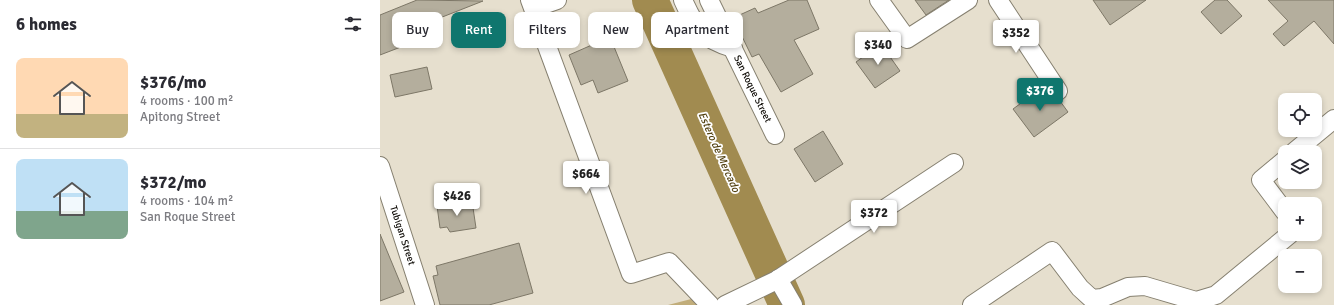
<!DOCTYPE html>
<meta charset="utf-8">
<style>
:root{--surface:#fff;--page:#f7f7f7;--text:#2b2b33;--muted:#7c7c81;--line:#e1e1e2;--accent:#0f766e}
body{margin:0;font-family:Signika,sans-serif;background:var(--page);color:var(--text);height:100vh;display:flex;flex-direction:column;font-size:15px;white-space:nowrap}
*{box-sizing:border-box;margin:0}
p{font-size:13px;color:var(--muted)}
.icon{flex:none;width:22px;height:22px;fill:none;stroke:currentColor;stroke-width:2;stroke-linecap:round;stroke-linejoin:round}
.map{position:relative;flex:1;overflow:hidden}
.details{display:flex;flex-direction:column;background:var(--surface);width:380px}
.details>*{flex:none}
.banner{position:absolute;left:12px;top:12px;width:380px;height:36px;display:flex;gap:8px}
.fabs{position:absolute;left:898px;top:93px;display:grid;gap:8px}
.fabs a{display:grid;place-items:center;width:44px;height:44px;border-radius:8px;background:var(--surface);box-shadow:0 2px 6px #0003;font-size:20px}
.price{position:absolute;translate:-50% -34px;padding:0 9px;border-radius:4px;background:#fff;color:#222;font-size:13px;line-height:26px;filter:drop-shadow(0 1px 2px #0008)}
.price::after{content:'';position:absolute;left:50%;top:24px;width:12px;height:9px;margin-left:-6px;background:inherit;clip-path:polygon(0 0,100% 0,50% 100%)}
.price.selected{background:var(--accent);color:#fff}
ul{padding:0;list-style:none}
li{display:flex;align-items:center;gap:12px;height:100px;padding:0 16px}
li+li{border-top:1px solid var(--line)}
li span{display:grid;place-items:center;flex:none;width:112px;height:80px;border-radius:8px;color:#555}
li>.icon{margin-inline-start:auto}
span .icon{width:48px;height:48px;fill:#fffc;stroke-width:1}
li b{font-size:17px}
h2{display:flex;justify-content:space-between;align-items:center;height:48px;padding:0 16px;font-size:17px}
.tag{padding:0 14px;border-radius:8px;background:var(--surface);box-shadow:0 2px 6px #0003;font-size:14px;line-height:36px}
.tag.selected{background:var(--accent);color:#fff}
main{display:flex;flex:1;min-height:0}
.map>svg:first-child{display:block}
.green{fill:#c1ad7a}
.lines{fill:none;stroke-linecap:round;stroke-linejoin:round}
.river{stroke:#a18b50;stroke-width:36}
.building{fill:#b4ae9d;stroke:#7d7767}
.minor-casing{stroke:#868070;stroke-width:20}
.minor{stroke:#fff;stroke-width:18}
.labels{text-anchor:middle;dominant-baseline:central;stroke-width:3.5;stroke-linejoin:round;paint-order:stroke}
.street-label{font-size:10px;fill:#0e0b06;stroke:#fff}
.water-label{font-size:11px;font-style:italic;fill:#534212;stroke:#fff}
</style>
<main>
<section class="details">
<h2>6 homes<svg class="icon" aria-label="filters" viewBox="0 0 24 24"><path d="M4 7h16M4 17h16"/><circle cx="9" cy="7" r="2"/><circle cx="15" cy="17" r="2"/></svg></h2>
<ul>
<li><span style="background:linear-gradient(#ffd9b3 70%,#c2b280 0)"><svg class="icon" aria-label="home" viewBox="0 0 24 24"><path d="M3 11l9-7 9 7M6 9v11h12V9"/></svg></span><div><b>$376/mo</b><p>4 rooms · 100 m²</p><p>Apitong Street</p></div></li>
<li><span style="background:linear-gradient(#bfe0f5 65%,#7fa58c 0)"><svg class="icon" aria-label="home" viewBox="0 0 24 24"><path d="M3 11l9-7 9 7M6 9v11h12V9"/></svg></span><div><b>$372/mo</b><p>4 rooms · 104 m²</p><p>San Roque Street</p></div></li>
</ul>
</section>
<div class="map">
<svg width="954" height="305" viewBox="0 0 954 305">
<rect width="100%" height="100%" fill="#e6dfce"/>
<!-- green -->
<path class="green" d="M 315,298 L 318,305 L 288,305 Z"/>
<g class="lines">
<!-- river -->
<path class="river" d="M 270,0 L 407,305"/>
</g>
<!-- building -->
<path class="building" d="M 37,0 L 103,1 L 47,23 L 52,35 L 0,55 L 0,15 Z
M 409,0 L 427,0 L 439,29 L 414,40 L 433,74 L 401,92 L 379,54 L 372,57 L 353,18 L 375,8 L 378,13 Z
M 535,0 L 569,0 L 546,15 Z
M 713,0 L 766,0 L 730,25 Z
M 835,0 L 847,0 L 862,16 L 841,34 L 821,12 Z
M 888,0 L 954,0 L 954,44 L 934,21 L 904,46 L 893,34 L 908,21 Z
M 230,37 L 248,81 L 218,93 L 213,80 L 201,85 L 189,55 Z
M 501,44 L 520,71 L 495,88 L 476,62 Z
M 47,67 L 52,89 L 15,97 L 10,75 Z
M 663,87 L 669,97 L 674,101 L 680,101 L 688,112 L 654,137 L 633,109 Z
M 443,131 L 463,164 L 435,182 L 414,149 Z
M 92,201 L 96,228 L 70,232 L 67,227 L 60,228 L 57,206 Z
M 0,234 L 24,292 L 0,301 Z
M 139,243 L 153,293 L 109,305 L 60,305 L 53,276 L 58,275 L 56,266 Z"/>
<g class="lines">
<defs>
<g id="minor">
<path d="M 150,0 L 251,274 L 289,262 L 330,305"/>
<path d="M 303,0 C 316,29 322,39 353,48"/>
<path id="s1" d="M 329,0 L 395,135"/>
<path d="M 499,0 L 527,39 L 588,0"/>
<path d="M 618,0 L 678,91"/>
<path d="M 154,8 L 177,0"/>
<path d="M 914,152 L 954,119"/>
<path d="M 905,160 L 881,180 L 905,212"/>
<path id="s2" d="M 0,166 L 45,305"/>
<path d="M 398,279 L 413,305"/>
<path d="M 345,305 L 397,280 L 574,163"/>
<path d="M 592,305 L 672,251 L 700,288 L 712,299 L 722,298 L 748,287 L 765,286 L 816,301 L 836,295 L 910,234"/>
</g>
</defs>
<!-- minor casing -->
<use href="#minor" class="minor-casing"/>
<!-- minor -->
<use href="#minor" class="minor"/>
</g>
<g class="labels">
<!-- street labels -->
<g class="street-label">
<text stroke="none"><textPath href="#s1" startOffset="99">San Roque Street</textPath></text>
<text stroke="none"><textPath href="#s2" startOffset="73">Tubigan Street</textPath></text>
</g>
<!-- water labels -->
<g class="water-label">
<text transform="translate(339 152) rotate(66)">Estero de Mercado</text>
</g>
</g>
</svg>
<div class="fabs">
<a><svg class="icon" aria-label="locate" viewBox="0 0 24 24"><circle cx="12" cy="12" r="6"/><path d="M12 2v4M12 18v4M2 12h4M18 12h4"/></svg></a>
<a><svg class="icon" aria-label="layers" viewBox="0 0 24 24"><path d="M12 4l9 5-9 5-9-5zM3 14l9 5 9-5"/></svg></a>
<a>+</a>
<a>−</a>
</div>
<b class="price" style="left:636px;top:54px">$352</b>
<b class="price" style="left:498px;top:66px">$340</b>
<b class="price selected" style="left:660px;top:112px">$376</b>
<b class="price" style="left:206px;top:195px">$664</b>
<b class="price" style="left:77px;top:217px">$426</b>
<b class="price" style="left:494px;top:234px">$372</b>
<div class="banner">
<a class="tag">Buy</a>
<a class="tag selected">Rent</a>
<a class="tag">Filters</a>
<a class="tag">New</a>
<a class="tag">Apartment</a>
</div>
</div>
</main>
